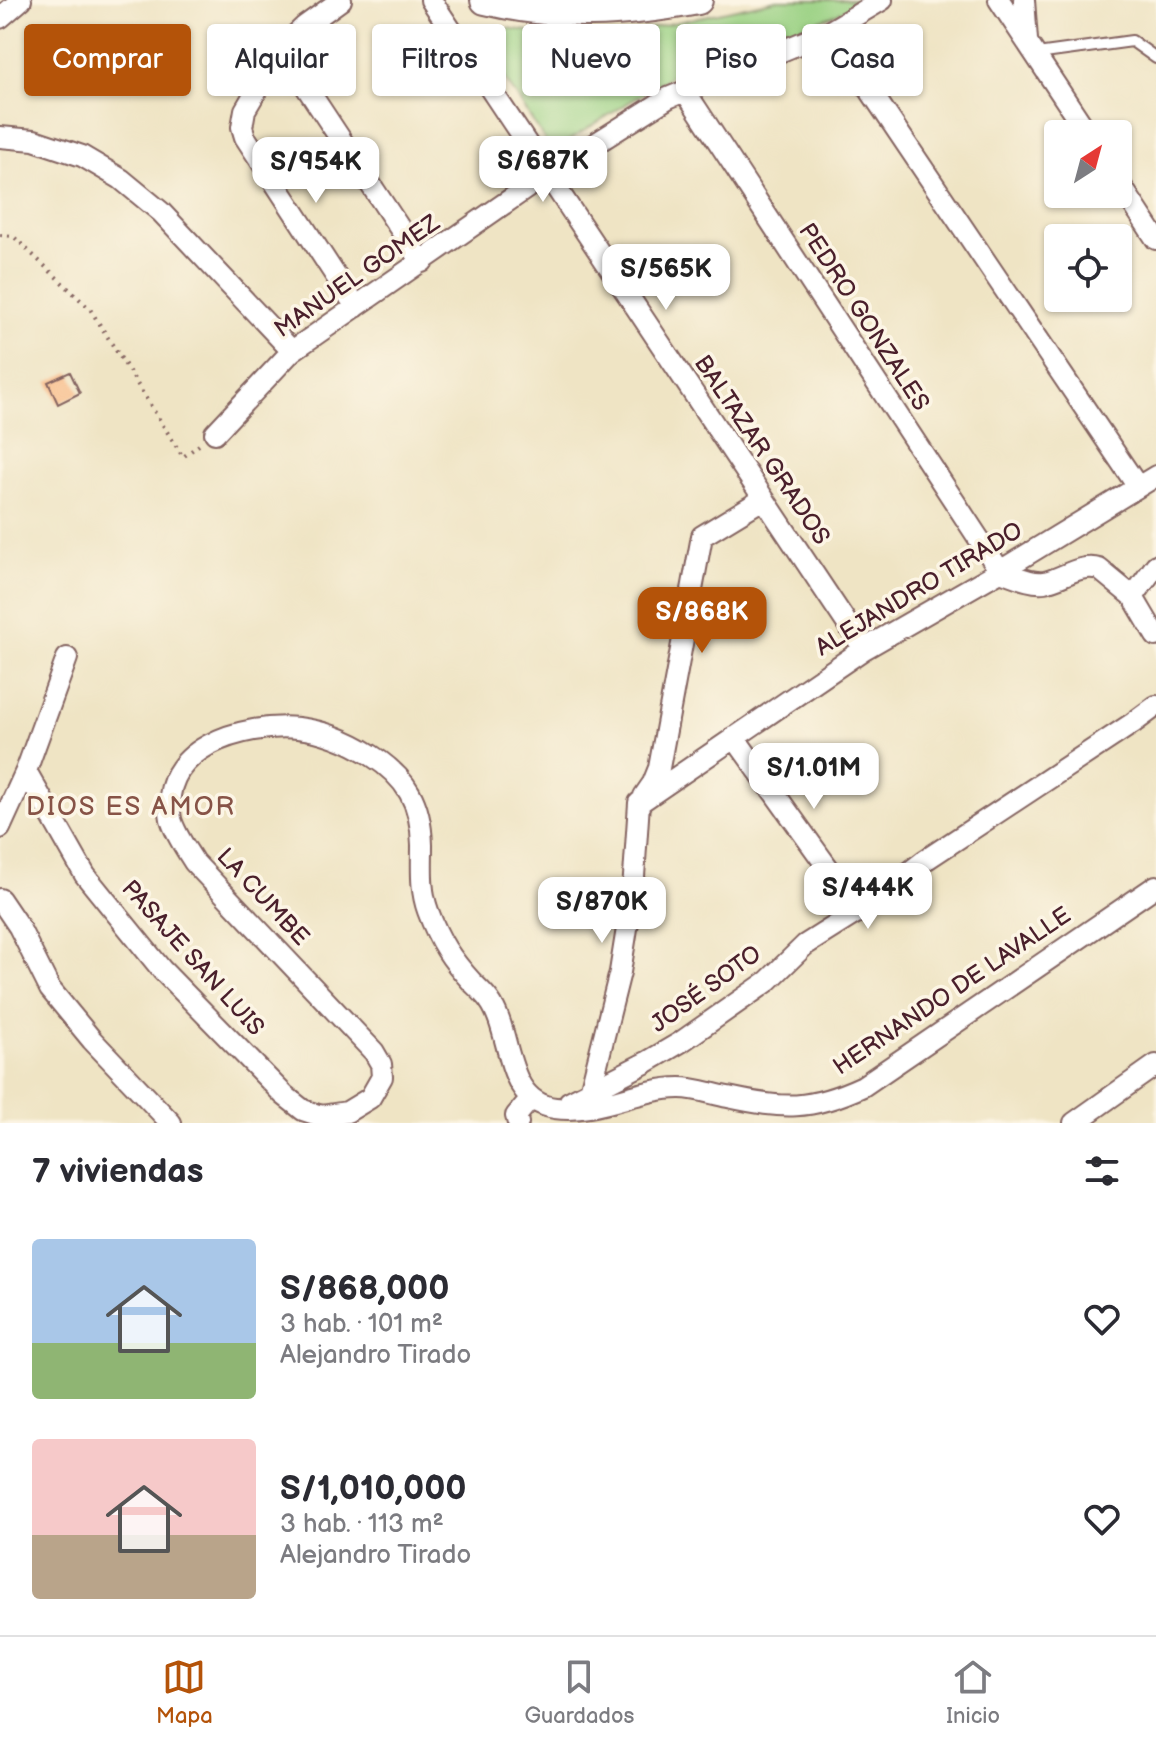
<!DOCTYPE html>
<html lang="es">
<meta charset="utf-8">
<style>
:root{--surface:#fff;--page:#f2f2f3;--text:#2b2b33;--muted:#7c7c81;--line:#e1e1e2;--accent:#b45309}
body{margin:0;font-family:"Balsamiq Sans",sans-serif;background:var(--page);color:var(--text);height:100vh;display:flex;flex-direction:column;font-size:30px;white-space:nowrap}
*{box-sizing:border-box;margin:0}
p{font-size:26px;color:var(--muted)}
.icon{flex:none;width:44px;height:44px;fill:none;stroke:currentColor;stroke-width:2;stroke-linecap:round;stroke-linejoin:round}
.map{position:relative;height:1123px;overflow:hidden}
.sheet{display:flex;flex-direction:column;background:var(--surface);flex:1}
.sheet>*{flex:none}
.hud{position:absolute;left:24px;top:24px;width:1108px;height:72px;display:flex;gap:16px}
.needle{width:52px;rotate:36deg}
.tools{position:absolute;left:1044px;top:120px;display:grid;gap:16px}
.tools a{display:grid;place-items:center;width:88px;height:88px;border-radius:8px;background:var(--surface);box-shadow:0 2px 6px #0004;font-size:40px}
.price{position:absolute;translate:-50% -68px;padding:0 18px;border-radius:16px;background:#fff;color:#222;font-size:26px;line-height:52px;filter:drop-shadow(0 2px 4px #0008)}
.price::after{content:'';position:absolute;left:50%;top:48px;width:24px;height:18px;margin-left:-12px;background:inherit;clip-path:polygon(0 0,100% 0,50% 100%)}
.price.on{background:var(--accent);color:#fff}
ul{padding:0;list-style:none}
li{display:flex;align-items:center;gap:24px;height:200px;padding:0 32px}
li span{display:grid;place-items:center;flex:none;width:224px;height:160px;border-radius:8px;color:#555}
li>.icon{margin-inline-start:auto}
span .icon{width:96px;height:96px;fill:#fffc;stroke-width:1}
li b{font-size:34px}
h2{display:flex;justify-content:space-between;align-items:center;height:96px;padding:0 32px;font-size:34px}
.pill{padding:0 28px;border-radius:8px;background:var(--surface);box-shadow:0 2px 6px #0004;font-size:28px;line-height:72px}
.pill.on{background:var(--accent);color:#fff}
.tab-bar{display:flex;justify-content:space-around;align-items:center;height:112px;border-top:2px solid var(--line);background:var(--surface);font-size:22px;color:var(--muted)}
.tab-bar a{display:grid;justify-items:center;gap:4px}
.tab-bar .on{color:var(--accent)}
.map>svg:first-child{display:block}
.green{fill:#9ad183;stroke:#727857;stroke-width:2}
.building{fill:#f7b37a}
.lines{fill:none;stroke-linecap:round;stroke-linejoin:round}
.lane-casing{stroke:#846461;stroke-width:14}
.street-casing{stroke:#846461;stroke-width:24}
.secondary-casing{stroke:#846461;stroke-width:32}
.path{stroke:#846461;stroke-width:4;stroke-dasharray:2 6;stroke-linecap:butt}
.lane{stroke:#fff;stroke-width:10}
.street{stroke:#fff;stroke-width:20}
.secondary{stroke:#fff;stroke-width:28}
.labels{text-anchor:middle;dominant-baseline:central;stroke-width:7;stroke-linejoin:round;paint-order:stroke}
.street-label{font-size:24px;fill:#4a1f2b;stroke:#fcf5e5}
.neighbourhood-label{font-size:26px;letter-spacing:2px;fill:#875347;stroke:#fcf5e5}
</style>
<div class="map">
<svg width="1156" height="1123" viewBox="0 0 1156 1123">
<rect width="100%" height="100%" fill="#fcf5e5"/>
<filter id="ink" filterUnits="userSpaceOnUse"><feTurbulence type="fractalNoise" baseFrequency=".0125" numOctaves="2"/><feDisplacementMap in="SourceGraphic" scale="16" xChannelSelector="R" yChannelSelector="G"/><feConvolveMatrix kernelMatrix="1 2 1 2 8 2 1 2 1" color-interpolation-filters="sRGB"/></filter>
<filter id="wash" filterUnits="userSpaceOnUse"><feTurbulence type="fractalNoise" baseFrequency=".006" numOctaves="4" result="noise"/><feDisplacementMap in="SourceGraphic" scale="32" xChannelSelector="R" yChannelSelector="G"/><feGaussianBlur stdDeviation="1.8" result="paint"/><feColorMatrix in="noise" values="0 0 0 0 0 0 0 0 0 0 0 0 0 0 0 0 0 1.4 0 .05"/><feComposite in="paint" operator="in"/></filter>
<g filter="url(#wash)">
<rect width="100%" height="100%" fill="#efe4c4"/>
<!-- green -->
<path class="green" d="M 777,0 L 866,0 L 832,16 L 677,72 L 552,151 L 487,51 L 493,36 L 508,28 L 553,35 L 623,34 Z"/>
<g id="blocks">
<!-- building -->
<path class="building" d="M 70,372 L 80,393 L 58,404 L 48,382 Z"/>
</g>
</g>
<g filter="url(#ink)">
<use href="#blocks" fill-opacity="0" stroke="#846461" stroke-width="2"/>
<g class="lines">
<defs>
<path id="lane" d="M 1037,54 L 1132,41 L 1156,58"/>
<path id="street" d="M 341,0 L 305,26 L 281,49 L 245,110 L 242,127 L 245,137 L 356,307
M 431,0 L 864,649
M 999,0 L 1088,134
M 1024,0 L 1027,40
M 0,18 L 21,0
M 830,31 L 1138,487
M 281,49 L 422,262
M 685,91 L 1000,571 C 1013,575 1031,584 1044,582 C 1062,579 1080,563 1099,569 L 1133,597 L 1156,636
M 0,137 L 34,140 L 82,156 L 121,179 L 161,212 L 292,351
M 1118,181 L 1156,239
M 215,433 L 292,351 L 547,174 L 668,98 L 830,31 L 882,0
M 1133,597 L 1156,565
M 734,737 L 859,911
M 26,771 L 85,875 L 162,970 L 284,1095 L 303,1110 L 321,1116 L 347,1112 L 370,1098 L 382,1077 L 381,1064 L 374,1052 L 194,862 C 186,849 175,834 171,819 C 157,748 243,723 298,728 C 324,731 349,741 371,755 C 407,778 421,803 422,845 C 422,868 420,889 428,911 C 439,941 451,959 472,982 C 478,988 484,993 489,1000 C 513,1032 503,1101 555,1108 C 598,1114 638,1088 680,1088 C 696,1088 712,1094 728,1097 C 784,1109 809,1111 863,1086 L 1156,886
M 644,796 L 653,783 L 659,768 L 702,536 L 763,499
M 639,803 L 864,649 L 1000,571 L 1156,476
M 0,828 L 26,771 L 67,658
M 0,899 L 19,927 L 50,989 L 92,1040 L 171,1123
M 590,1092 L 620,972 L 633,891 L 639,803
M 569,1102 L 647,1062 L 681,1042 L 768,981 L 805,945 L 859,911 L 924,861 L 1133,723 L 1156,706
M 518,1123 L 516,1116 L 531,1098
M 1074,1123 L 1156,1065"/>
<path id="secondary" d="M 485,0 C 560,18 623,14 698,0"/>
</defs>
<!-- lane casing -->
<use href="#lane" class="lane-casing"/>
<!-- street casing -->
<use href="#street" class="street-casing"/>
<!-- secondary casing -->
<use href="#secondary" class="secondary-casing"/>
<!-- path -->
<path class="path" d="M 0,235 L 13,236 L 90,309 L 183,457 L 199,445"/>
<!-- lane -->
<use href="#lane" class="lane"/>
<!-- street -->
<use href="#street" class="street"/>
<!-- secondary -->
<use href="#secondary" class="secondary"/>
</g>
</g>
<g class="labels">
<!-- street labels -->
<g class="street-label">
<text transform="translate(357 276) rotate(-35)">MANUEL GOMEZ</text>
<text transform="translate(864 317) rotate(57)">PEDRO GONZALES</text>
<text transform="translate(762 450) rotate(56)">BALTAZAR GRADOS</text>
<text transform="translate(919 589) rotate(-31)">ALEJANDRO TIRADO</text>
<text transform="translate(263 897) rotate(47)">LA CUMBE</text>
<text transform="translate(193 958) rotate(48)">PASAJE SAN LUIS</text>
<text transform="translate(706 989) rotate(-36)">JOSÉ SOTO</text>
<text transform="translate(952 991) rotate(-34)">HERNANDO DE LAVALLE</text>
</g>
<!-- neighbourhood labels -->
<g class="neighbourhood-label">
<text x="131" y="807">DIOS ES AMOR</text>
</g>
</g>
</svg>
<div class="tools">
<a><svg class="needle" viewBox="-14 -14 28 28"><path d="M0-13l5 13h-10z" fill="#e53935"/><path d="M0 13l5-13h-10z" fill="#7c7c81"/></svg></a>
<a><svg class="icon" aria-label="locate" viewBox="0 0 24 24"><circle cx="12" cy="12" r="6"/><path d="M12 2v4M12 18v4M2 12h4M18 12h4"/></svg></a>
</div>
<b class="price" style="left:543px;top:204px">S/687K</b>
<b class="price" style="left:316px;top:205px">S/954K</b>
<b class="price" style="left:666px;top:312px">S/565K</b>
<b class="price on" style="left:702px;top:655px">S/868K</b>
<b class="price" style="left:814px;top:811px">S/1.01M</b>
<b class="price" style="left:868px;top:931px">S/444K</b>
<b class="price" style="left:602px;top:945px">S/870K</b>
<div class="hud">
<a class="pill on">Comprar</a>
<a class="pill">Alquilar</a>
<a class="pill">Filtros</a>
<a class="pill">Nuevo</a>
<a class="pill">Piso</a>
<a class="pill">Casa</a>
</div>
</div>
<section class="sheet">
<h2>7 viviendas<svg class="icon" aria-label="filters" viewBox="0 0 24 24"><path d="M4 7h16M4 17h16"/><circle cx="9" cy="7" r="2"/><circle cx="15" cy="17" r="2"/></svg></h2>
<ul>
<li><span style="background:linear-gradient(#a9c7e8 65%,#8fb573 0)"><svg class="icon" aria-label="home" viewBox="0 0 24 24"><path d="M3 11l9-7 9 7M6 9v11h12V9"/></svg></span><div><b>S/868,000</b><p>3 hab. · 101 m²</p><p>Alejandro Tirado</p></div><svg class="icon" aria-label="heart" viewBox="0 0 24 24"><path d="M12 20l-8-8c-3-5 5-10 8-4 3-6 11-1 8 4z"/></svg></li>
<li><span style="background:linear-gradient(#f6c9c9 60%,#b9a48a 0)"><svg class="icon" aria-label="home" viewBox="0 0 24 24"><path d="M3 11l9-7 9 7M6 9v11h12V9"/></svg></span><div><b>S/1,010,000</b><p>3 hab. · 113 m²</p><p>Alejandro Tirado</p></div><svg class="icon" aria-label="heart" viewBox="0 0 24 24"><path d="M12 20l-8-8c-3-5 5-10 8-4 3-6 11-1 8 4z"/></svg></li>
</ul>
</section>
<nav class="tab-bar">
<a class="on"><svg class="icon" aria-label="map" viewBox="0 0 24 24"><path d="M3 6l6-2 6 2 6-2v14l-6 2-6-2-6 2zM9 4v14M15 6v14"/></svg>Mapa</a>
<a><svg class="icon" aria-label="saved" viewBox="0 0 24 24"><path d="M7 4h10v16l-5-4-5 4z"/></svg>Guardados</a>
<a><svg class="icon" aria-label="home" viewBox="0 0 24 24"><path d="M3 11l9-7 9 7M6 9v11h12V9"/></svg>Inicio</a>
</nav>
